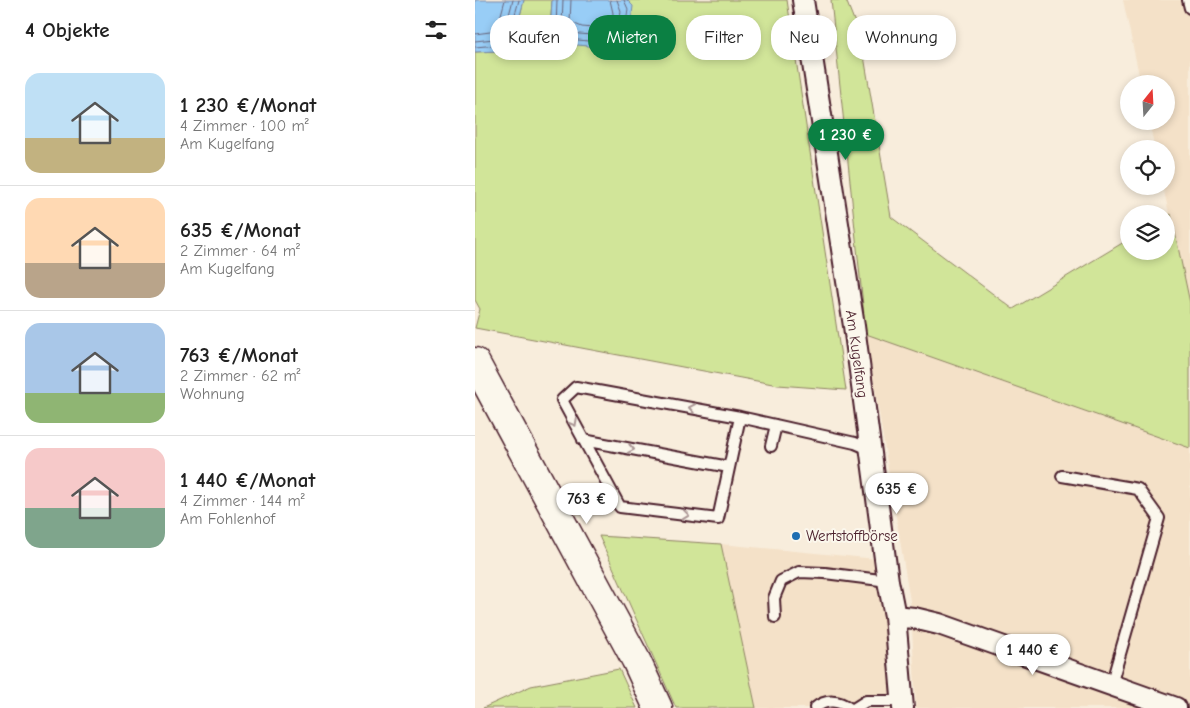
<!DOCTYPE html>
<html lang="de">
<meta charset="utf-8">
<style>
:root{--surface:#fff;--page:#f6f6f6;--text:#222;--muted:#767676;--line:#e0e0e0;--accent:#0b8043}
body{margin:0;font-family:"Comic Neue",sans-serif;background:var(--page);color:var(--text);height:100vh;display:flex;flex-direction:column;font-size:19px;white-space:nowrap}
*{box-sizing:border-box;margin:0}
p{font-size:16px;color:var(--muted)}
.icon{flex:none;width:28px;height:28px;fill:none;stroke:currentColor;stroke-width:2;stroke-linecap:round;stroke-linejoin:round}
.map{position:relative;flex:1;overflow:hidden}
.drawer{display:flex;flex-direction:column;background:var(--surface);width:475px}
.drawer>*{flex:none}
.top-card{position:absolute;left:15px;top:15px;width:475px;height:45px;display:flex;gap:10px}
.needle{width:32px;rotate:18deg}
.controls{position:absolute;left:645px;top:75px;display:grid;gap:10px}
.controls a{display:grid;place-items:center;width:55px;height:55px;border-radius:50%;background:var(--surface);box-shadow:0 2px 8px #0003;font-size:25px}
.price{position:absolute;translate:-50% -42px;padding:0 11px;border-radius:18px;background:#fff;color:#222;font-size:16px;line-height:32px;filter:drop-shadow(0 1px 2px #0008)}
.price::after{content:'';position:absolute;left:50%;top:30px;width:15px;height:11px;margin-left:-8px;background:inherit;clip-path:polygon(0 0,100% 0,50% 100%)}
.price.on{background:var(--accent);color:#fff}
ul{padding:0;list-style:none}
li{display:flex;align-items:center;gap:15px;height:125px;padding:0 25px}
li+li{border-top:1px solid var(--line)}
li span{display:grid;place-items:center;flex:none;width:140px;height:100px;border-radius:15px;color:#555}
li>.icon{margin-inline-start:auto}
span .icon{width:60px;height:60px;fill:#fffc;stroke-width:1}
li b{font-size:21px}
h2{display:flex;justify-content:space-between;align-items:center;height:60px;padding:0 25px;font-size:21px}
.pill{padding:0 18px;border-radius:20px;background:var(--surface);box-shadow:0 2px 8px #0003;font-size:18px;line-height:45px}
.pill.on{background:var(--accent);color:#fff}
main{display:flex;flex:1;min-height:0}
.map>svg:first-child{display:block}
.built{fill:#f4e1c8}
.green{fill:#d1e599;stroke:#8e8262}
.water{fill:#98cdf6;stroke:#7987a5}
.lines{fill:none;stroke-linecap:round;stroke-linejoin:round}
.shore{stroke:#69657c;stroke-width:1}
.service-casing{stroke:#4a1f2b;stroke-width:14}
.minor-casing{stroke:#4a1f2b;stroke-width:24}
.secondary-casing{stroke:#4a1f2b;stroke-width:31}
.service{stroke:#fbf7ec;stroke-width:10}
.minor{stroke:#fbf7ec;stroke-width:20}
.secondary{stroke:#fbf7ec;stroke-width:28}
.oneway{stroke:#ab9695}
.poi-dot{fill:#1f6fb2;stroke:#fbf7ec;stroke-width:2}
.labels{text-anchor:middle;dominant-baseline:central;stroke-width:4;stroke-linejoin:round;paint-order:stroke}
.street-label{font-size:15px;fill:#4a1f2b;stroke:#fbf7ec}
.poi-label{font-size:15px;fill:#4a1f2b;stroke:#fbf7ec;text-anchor:start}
</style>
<main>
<section class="drawer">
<h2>4 Objekte<svg class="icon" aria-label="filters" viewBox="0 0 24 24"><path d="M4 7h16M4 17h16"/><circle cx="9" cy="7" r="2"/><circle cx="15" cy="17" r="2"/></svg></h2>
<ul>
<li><span style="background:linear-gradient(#bfe0f5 65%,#c2b280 0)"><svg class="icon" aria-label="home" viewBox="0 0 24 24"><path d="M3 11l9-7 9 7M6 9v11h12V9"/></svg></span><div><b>1 230 €/Monat</b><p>4 Zimmer · 100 m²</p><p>Am Kugelfang</p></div></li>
<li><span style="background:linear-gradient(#ffd9b3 65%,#b9a48a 0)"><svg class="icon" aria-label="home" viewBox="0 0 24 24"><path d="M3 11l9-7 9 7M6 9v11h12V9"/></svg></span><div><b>635 €/Monat</b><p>2 Zimmer · 64 m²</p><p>Am Kugelfang</p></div></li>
<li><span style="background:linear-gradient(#a9c7e8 70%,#8fb573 0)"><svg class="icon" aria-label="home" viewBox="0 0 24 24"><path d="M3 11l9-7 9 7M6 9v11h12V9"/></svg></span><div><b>763 €/Monat</b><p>2 Zimmer · 62 m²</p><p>Wohnung</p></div></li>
<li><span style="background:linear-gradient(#f6c9c9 60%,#7fa58c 0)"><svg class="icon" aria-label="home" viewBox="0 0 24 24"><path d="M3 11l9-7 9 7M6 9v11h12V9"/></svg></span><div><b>1 440 €/Monat</b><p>4 Zimmer · 144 m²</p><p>Am Fohlenhof</p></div></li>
</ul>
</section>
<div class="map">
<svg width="715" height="708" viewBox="0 0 715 708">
<rect width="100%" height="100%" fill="#f8eddc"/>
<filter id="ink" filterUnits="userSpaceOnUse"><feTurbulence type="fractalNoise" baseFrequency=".02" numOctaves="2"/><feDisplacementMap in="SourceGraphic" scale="10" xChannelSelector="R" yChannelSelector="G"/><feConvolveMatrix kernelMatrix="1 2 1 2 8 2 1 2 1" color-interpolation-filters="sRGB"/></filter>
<g filter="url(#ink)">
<!-- built -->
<path class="built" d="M 648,0 L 715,0 L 715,310 L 688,186 L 691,186 L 691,149 L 680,149 L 674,121 L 691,121 L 691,84 L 666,84 Z
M 391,334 L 715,448 L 715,708 L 441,708 L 436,607 Z
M 246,544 L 402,559 L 414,609 L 421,708 L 281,708 Z"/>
<!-- green -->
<path class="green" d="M 49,0 L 77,0 L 75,33 L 158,6 L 152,0 L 312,0 L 371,390 L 303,385 L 0,328 L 5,309 L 0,300 L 0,52 L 24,51 L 41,31 Z
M 356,0 L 371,0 L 386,38 L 416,217 L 538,309 L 654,239 L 654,251 L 691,251 L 691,217 L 696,214 L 715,303 L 715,448 L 391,334 Z
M 124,536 L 246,544 L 281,708 L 201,708 Z
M 144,669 L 162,708 L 8,708 L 56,686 Z"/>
<!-- water -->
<path class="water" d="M 0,0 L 49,0 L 41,31 L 24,51 L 0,52 Z
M 77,0 L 152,0 L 158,6 L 155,32 L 137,48 L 102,45 L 75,33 Z"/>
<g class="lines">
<!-- shore -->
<path class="shore" d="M 82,0 L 81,30 L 103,40 L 135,43 L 150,29 L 153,9 L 149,0
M 88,0 L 87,27 L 104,34 L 132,36 L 144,26 L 146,11 L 142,0
M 96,0 L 95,22 L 107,27 L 130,29 L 137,22 L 138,13 L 135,0
M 0,34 L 15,32 L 24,22 L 30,0
M 0,41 L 19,39 L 31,26 L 38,0
M 0,47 L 22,45 L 36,29 L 44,0"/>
<defs>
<path id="service" d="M 713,0 L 715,8
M 265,417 L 243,519 L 145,507 L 87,400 L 101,387 L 265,417 L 380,443 L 394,449
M 108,440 L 254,467
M 296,446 L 301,425
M 587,476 L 663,489 L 684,518 L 636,685
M 300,617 L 299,598 L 306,581 L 324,572 L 350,573 L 413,581
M 340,708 C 351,699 364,700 374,708
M 380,708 L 391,701 L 427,701"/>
<path id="minor" d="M 328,0 L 379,326 L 413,581 L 420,616 L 428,708
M 420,616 L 439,618 L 464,624 L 701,708"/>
<path id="secondary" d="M 0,362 L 161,660 L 183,708"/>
</defs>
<!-- service casing -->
<use href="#service" class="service-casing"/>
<!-- minor casing -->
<use href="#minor" class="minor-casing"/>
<!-- secondary casing -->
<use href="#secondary" class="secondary-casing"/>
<!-- service -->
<use href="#service" class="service"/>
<!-- minor -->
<use href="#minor" class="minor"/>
<!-- secondary -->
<use href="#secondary" class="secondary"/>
</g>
<!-- one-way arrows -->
<defs><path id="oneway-chevron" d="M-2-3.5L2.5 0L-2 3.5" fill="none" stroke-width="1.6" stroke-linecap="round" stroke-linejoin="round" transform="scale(1.25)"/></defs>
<g class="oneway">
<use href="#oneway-chevron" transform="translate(217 408) rotate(-170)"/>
<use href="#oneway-chevron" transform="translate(99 423) rotate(62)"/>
<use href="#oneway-chevron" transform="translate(156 449) rotate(10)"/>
<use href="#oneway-chevron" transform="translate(211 515) rotate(7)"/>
</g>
</g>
<!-- markers -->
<circle class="poi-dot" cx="321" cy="536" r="5"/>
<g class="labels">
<!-- street labels -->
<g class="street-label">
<text transform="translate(382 354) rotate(82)">Am Kugelfang</text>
</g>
<!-- poi labels -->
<g class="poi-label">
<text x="331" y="536">Wertstoffbörse</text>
</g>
</g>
</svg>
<div class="controls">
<a><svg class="needle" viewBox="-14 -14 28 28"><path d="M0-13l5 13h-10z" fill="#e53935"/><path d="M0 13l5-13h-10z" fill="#767676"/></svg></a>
<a><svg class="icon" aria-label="locate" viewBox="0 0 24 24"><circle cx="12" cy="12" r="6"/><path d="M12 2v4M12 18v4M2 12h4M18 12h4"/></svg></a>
<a><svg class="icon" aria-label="layers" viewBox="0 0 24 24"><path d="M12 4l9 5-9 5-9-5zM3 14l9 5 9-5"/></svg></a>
</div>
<b class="price on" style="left:371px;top:161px">1 230 €</b>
<b class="price" style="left:422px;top:515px">635 €</b>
<b class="price" style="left:112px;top:525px">763 €</b>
<b class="price" style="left:558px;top:676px">1 440 €</b>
<div class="top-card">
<a class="pill">Kaufen</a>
<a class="pill on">Mieten</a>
<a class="pill">Filter</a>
<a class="pill">Neu</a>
<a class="pill">Wohnung</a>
</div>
</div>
</main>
